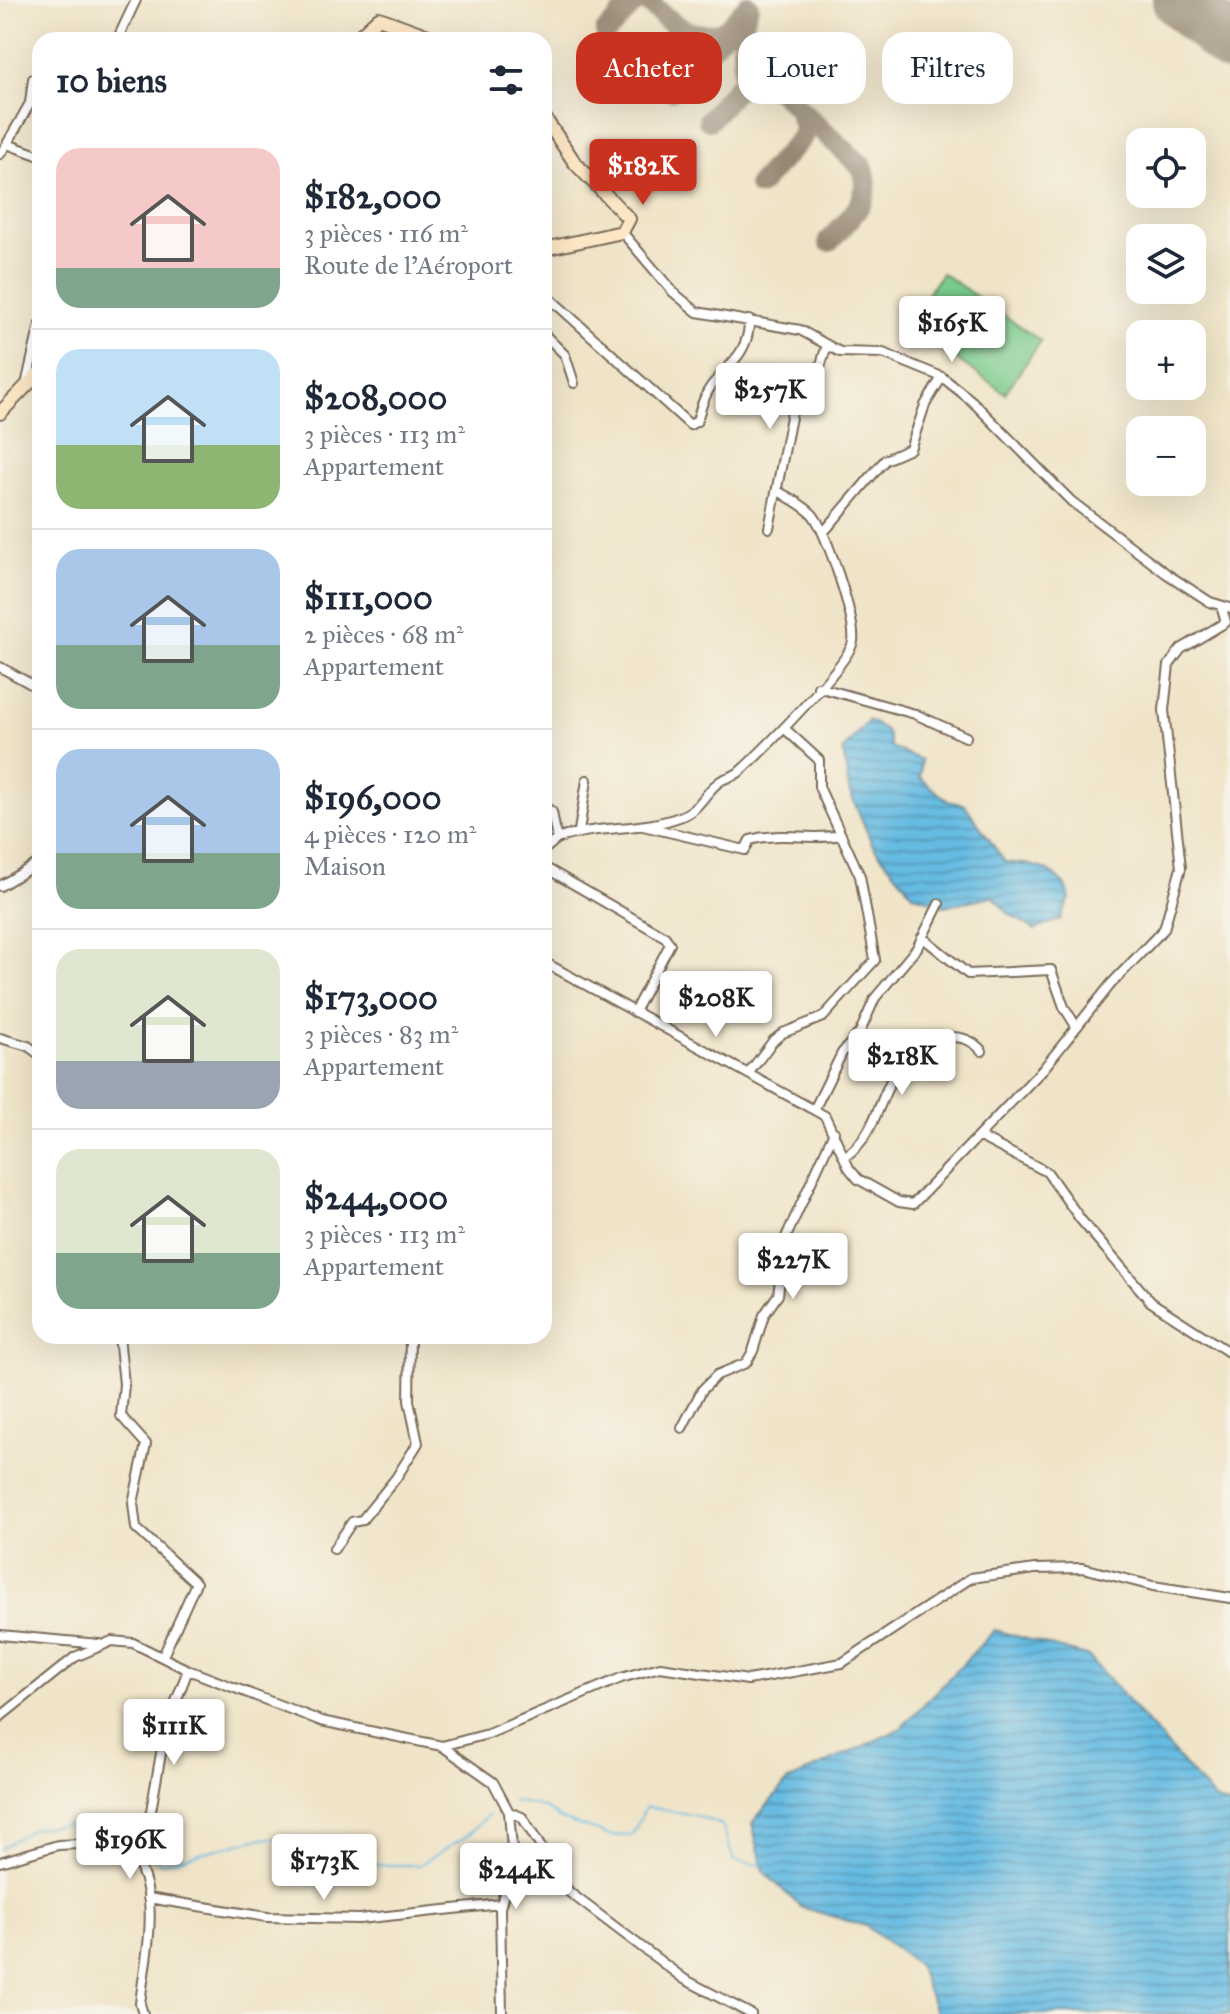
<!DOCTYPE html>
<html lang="fr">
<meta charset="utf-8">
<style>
:root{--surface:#fff;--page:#f2f2f3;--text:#1f2937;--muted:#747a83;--line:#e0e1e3;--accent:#c8321e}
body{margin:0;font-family:"IM FELL Great Primer",serif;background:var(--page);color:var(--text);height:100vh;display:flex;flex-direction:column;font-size:30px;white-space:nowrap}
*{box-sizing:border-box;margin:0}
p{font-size:26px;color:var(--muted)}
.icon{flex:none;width:44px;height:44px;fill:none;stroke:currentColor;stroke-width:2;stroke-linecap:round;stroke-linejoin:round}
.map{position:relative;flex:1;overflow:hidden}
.details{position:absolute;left:32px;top:32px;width:520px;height:1312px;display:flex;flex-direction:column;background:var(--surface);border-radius:24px;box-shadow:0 8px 32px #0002}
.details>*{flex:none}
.guide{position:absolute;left:576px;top:32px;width:534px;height:72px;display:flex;gap:16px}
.buttons{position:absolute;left:1126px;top:128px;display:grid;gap:16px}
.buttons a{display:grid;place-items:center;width:80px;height:80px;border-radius:16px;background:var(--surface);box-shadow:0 8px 32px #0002;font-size:40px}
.price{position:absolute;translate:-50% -68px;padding:0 18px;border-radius:8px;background:#fff;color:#222;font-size:26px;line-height:52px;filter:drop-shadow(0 2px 4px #0008)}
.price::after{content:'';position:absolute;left:50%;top:48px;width:24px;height:18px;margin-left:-12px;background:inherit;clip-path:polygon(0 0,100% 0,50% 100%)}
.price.current{background:var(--accent);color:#fff}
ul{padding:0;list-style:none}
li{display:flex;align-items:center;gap:24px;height:200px;padding:0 24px}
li+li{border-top:2px solid var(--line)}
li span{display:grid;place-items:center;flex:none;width:224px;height:160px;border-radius:24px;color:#555}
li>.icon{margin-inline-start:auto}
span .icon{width:96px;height:96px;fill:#fffc;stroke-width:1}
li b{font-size:34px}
h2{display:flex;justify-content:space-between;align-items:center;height:96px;padding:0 24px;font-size:34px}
.tag{padding:0 28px;border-radius:24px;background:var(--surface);box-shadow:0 8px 32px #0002;font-size:28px;line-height:72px}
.tag.current{background:var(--accent);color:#fff}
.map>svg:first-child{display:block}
.pitch{fill:#79ca8c;stroke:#5a7a55;stroke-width:2}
.water{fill:url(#water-rules);stroke:#507280;stroke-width:2}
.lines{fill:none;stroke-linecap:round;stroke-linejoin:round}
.stream{stroke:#66bbe2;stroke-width:2}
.taxiway{stroke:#968773;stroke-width:22}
.runway{stroke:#968773;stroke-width:56}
.minor-casing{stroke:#7a6b5a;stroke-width:12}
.secondary-casing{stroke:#7a6b5a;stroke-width:16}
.minor{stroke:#fff;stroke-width:8}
.secondary{stroke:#fce6c4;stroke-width:12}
</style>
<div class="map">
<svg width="1230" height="2014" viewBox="0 0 1230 2014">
<defs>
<pattern id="water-rules" width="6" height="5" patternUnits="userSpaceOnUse" patternTransform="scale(2)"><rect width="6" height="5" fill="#66bbe2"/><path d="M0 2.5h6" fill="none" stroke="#5598b7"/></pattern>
</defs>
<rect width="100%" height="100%" fill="#f7f3e8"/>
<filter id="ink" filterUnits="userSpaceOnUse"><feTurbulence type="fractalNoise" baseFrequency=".0125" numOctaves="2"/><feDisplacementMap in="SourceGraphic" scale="16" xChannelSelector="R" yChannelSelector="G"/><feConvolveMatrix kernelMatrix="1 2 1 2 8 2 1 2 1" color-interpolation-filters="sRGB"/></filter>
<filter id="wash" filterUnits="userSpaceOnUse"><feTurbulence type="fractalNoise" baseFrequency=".006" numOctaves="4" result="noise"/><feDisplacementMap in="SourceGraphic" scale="32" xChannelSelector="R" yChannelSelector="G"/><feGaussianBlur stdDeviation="1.8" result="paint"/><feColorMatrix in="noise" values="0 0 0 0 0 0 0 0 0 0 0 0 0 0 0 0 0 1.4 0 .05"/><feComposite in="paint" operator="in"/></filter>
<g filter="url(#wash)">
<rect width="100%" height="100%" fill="#f0e4c8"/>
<!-- pitch -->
<path class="pitch" d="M 942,273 L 1041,341 L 1005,393 L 906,324 Z"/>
<!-- water -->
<path class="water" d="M 869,720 L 887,732 L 891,747 L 921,760 L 920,778 L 948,801 L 965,805 L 1005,862 C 1033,864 1061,868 1070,898 L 1061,919 L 1035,930 L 1008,913 L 993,896 L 944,906 L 913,894 L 873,846 L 849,790 L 843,750 Z
M 995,1630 L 1089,1657 L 1215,1800 L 1230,1805 L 1230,2014 L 936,2014 L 918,1965 L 866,1926 L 801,1907 L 764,1872 L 752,1823 L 788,1781 L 900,1729 Z"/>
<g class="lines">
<!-- stream -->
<path class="stream" d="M 513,1801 C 527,1804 549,1805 558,1818 L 612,1836 L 632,1835 L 646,1807 L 694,1815 L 722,1825 L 734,1861 L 762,1865
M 144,1848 L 161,1863 L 257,1839 L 298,1837 L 313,1848 L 341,1843 L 362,1865 L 419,1865 L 468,1835 L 488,1815
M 0,1849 L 31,1829 L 104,1819 L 138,1843"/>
<!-- taxiway -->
<path class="taxiway" d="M 646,0 C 671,23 691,45 726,30
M 606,32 L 637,0
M 743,43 L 755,68 L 862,167 C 876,198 848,220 829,241
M 672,90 L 747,7
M 709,120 L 743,81 L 743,21 L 748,6
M 759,185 L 802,137 L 804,127 L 798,108"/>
<!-- runway -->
<path class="runway" d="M 1180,0 L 1230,44"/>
</g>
</g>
<g filter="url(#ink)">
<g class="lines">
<defs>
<path id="minor" d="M 117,40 L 136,0
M 33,79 L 30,103 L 7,144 L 40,156
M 0,154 L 7,144
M 622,232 L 673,292 L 697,312 L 800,330 L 840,352 L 883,353 L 942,377 L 972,401 L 1071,501 L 1167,574 L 1210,602 L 1230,608
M 544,293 L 690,425 L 697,421 C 700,410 704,395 712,385 C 730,364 750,351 749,320
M 544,334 L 565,355 L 574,383
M 26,385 L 40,324
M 769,528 L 792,412 L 816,380 L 827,345
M 823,533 L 885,460 L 910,449 L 925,405 L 942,377
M 0,667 L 40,689
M 818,687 L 915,714 L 966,737
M 544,806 L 552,812 L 557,839 L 544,850
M 643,826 L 745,850 L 750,840 C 782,831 810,841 841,835
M 579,831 L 587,780
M 557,839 C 597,824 642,832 682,816 C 702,808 707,788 722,780 C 728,777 732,777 738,773 C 758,756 851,662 853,641 C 856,620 826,531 813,515 C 805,506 789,498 778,491
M 544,867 L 665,937 L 670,944 L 634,1012
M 0,886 L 40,862
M 922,937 L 968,974 L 1051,970 L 1064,1007 L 1076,1026
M 544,962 L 825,1116 L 849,1168 L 858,1179 L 899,1202 L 913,1204 L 1044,1068 L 1111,984 L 1164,929 L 1181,868 L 1164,710 L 1169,665 L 1181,649 L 1226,622 L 1221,606
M 0,1038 L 28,1046 L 40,1055
M 748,1074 L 773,1041 L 783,1033 L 823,1017 L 875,960 L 860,876 L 819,787 L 819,760 L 784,728
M 814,1110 L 842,1053 L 860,1032 L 875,998 L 917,948 L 939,904
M 980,1137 L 1047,1172 L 1081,1220 L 1151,1302 L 1230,1353
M 844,1157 C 877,1137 879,1092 902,1063 C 920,1039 961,1025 982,1051
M 119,1336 L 124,1384 L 121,1416 L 146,1444 L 133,1503 L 136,1528 L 196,1583 L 163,1656
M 682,1428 L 702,1390 L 717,1375 L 746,1363 L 753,1351 L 764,1315 L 778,1295 L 786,1237 L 834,1132
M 334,1549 L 352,1522 L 362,1520 L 396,1478 L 418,1443 L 409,1401 L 410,1336
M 0,1635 L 99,1644
M 0,1717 L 75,1657 L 112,1641 L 133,1643 L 188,1670 L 321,1721 L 442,1746 L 493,1782 L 509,1812 L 522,1817 L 569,1892 L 684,1979 L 751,2014
M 442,1746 L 488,1734 L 621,1678 L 660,1667 L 748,1680 L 842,1663 L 971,1578 L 1035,1569 L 1083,1568 L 1153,1586 L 1230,1598
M 137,1857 L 151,1811 L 165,1730 L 188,1670
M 0,1862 L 58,1845 L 122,1842 C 166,1885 146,1949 140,2004 L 143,2014
M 148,1898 L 267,1917 L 359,1919 L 501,1904
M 502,2014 L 500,1908 L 513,1862 L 509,1812"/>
<path id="secondary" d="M 355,40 L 379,18 L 439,40
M 544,117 L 575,163 L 629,219 L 622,232 L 544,249
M 0,413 L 40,372"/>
</defs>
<!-- minor casing -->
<use href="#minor" class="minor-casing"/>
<!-- secondary casing -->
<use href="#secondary" class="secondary-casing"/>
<!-- minor -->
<use href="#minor" class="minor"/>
<!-- secondary -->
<use href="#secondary" class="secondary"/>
</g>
</g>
</svg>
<div class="buttons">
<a><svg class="icon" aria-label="locate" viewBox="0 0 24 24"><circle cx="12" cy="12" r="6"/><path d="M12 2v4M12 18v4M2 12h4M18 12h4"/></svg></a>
<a><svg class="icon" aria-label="layers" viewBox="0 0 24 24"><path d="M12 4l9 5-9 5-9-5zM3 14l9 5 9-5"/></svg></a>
<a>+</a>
<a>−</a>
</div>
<b class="price current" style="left:643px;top:207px">$182K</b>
<b class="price" style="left:952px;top:364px">$165K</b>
<b class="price" style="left:770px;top:431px">$257K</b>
<b class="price" style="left:716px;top:1039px">$208K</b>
<b class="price" style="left:902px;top:1097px">$218K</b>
<b class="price" style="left:793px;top:1301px">$227K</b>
<b class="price" style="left:174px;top:1767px">$111K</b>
<b class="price" style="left:130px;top:1881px">$196K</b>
<b class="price" style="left:324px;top:1902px">$173K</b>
<b class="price" style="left:516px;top:1911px">$244K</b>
<div class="guide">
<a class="tag current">Acheter</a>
<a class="tag">Louer</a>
<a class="tag">Filtres</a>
</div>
<section class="details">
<h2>10 biens<svg class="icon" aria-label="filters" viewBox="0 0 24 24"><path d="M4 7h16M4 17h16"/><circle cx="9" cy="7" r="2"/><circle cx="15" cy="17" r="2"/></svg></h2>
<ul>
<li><span style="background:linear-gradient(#f6c9c9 75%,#7fa58c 0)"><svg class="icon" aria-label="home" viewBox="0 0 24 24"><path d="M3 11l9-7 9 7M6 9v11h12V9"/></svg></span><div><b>$182,000</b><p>3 pièces · 116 m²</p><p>Route de l'Aéroport</p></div></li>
<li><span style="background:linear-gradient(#bfe0f5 60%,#8fb573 0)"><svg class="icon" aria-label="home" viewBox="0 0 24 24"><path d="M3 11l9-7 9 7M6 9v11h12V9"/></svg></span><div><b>$208,000</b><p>3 pièces · 113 m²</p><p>Appartement</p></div></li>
<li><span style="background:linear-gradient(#a9c7e8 60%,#7fa58c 0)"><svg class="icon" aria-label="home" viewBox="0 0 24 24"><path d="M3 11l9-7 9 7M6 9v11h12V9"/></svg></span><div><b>$111,000</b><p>2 pièces · 68 m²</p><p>Appartement</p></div></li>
<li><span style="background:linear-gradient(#a9c7e8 65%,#7fa58c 0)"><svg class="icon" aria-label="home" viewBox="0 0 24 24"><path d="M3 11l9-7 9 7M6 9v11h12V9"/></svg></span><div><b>$196,000</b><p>4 pièces · 120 m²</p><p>Maison</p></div></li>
<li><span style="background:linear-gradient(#dfe7d0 70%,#9aa5b1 0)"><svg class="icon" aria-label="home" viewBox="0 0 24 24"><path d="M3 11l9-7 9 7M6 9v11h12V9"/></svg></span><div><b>$173,000</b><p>3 pièces · 83 m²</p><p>Appartement</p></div></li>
<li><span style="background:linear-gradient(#dfe7d0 65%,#7fa58c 0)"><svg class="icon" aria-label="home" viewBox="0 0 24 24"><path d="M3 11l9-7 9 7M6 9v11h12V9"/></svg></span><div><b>$244,000</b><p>3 pièces · 113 m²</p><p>Appartement</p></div></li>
</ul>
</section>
</div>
